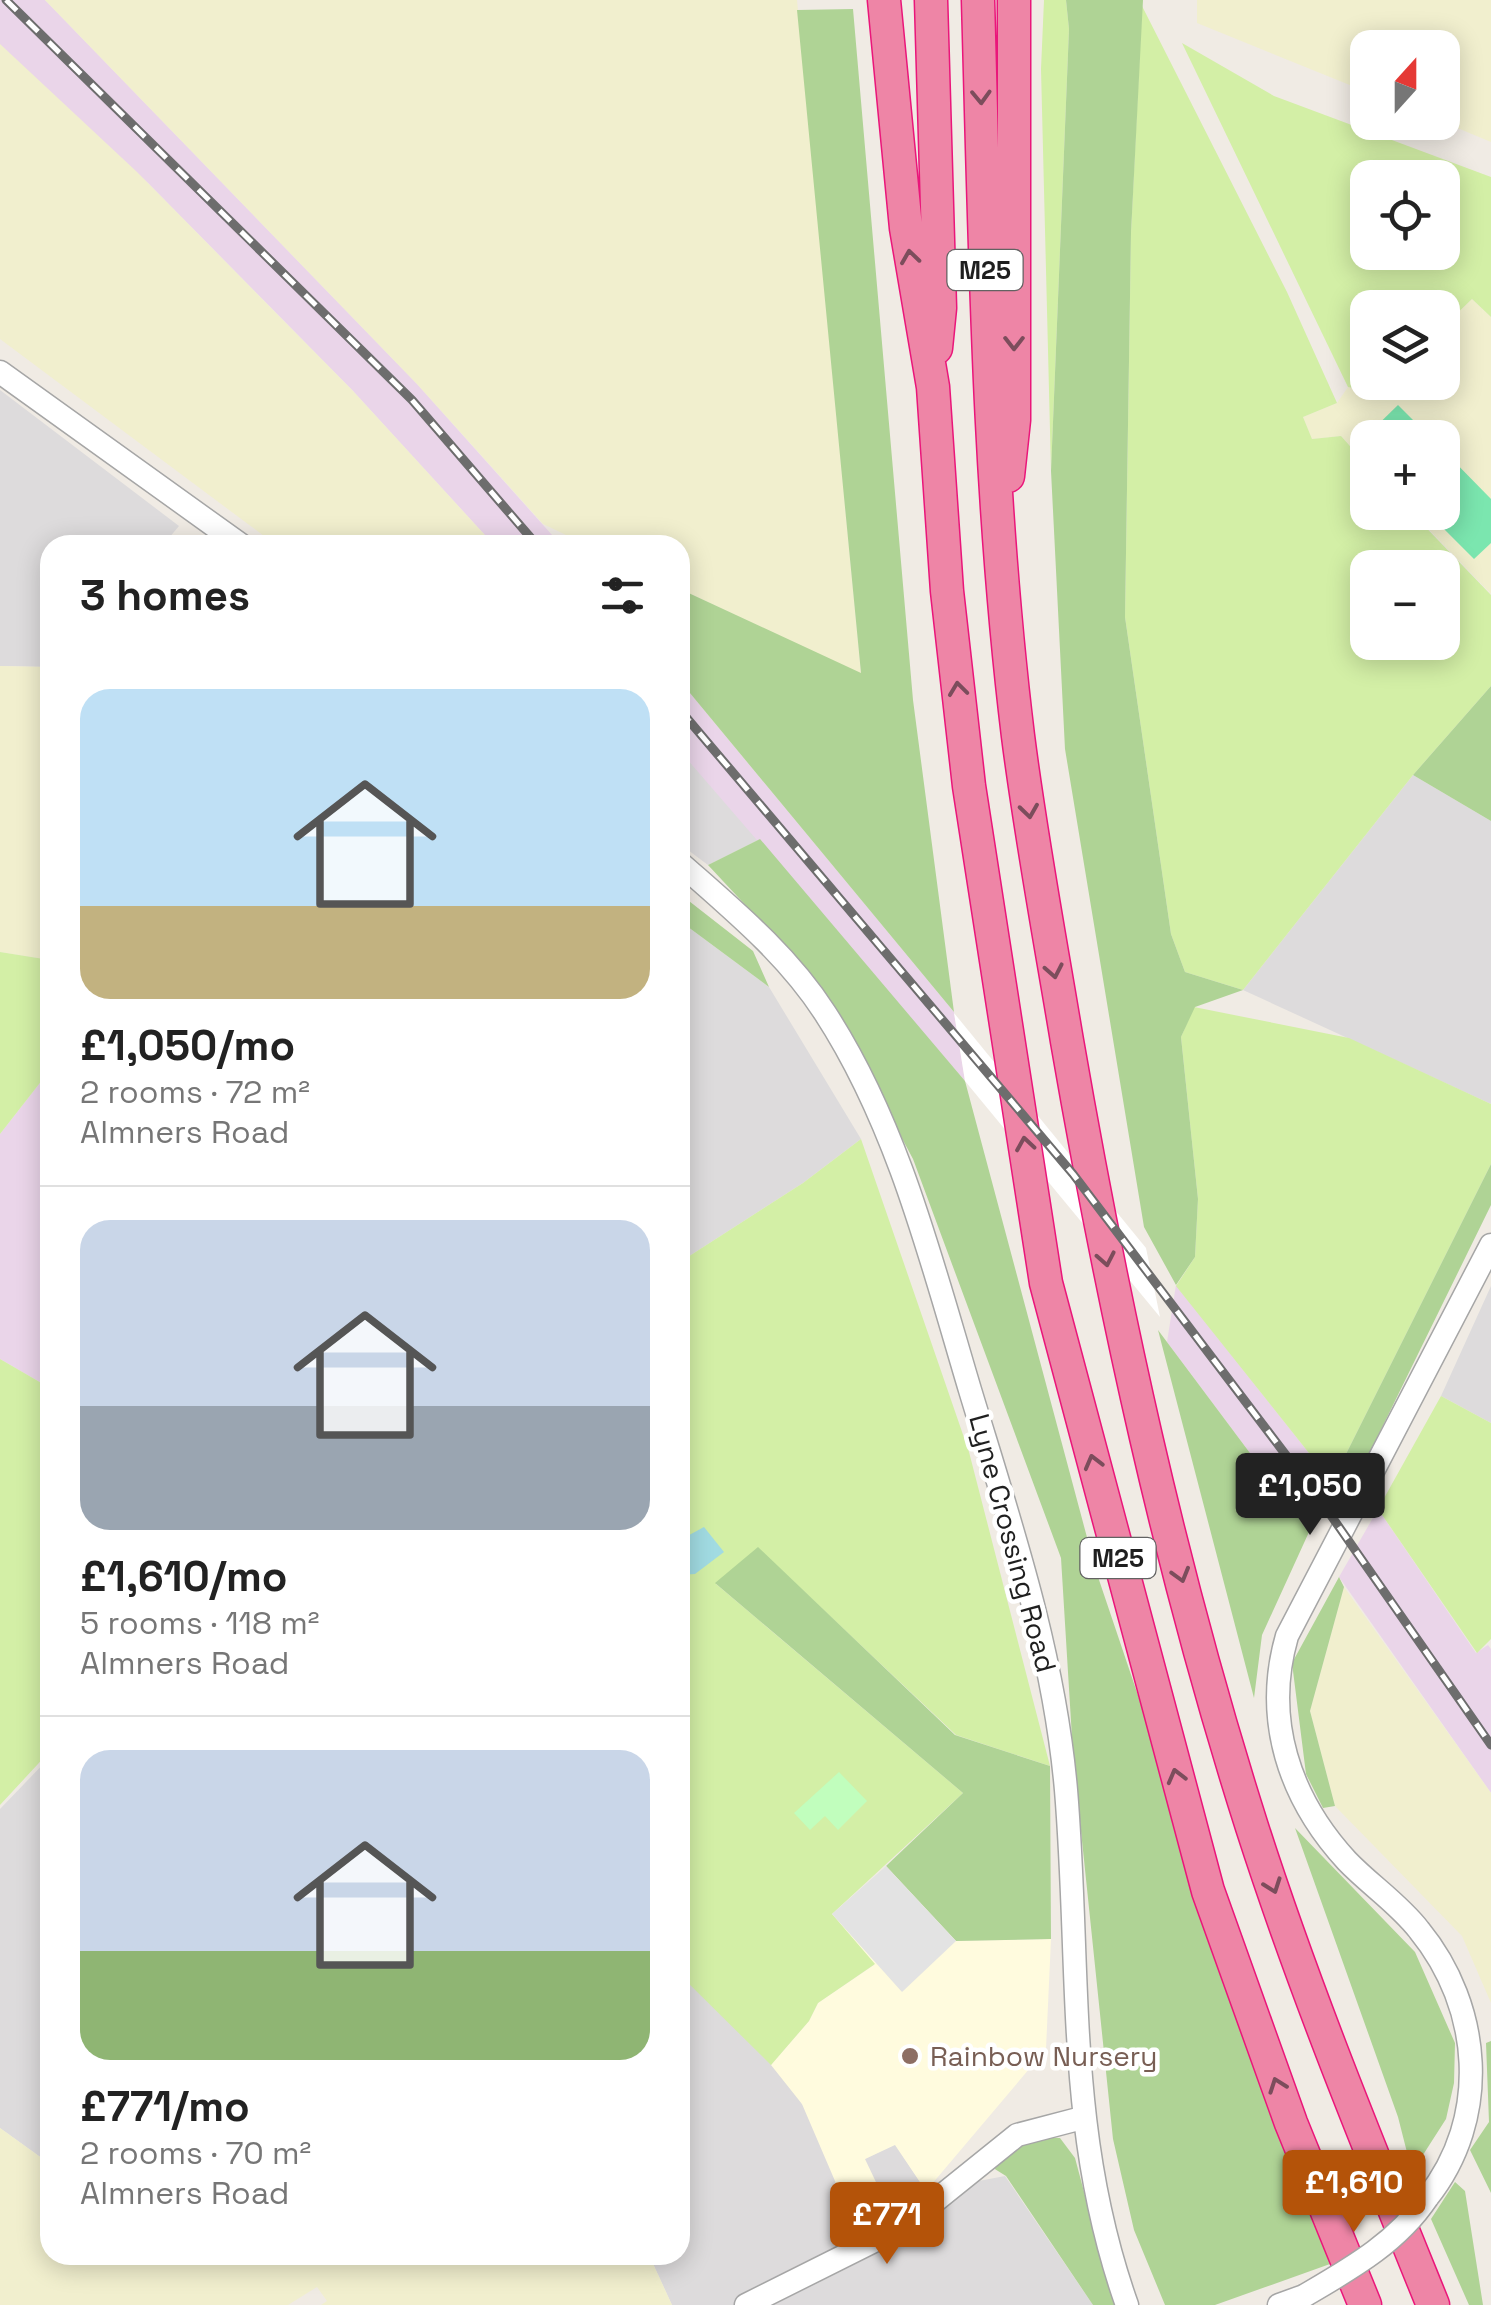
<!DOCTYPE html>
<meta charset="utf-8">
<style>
:root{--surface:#fff;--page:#f6f6f6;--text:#222;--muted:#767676;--line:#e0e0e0;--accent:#b45309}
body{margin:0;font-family:"Space Grotesk",sans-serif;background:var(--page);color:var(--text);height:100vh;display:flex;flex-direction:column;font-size:38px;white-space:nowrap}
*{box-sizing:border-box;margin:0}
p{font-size:32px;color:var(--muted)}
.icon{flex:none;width:55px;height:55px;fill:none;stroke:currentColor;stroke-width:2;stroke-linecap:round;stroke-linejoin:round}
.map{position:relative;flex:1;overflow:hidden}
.sheet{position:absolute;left:40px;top:535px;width:650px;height:1730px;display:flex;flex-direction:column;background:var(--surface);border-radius:30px;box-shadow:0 5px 25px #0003}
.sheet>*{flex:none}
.needle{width:65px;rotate:21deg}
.fabs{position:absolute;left:1350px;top:30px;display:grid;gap:20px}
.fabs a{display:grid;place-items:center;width:110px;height:110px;border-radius:20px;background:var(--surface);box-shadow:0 5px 25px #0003;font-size:50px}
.price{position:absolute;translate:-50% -85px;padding:0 22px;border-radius:10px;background:var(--accent);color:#fff;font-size:32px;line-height:65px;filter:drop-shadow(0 2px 5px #0008)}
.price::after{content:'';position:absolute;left:50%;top:60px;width:30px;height:22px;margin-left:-15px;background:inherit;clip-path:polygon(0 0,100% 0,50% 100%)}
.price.active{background:#222;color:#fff}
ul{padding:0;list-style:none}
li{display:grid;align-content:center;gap:20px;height:530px;padding:0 40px}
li+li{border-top:2px solid var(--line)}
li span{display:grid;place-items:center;height:310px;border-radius:30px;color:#555}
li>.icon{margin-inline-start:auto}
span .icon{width:180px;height:180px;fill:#fffc;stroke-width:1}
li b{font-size:42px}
h2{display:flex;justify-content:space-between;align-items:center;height:120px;padding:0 40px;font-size:42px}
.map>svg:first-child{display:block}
.residential{fill:#dddbdc}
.industrial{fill:#ead5e9}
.education{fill:#fffbde}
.farmland{fill:#f1efce}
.grass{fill:#d3efa6;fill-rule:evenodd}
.forest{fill:#afd395}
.park{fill:#c1febd}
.pitch{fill:#7be6af}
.parking{fill:#e3e3e3}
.water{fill:#a1dbe2}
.pier{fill:#fff}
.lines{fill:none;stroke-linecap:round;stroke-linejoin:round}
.minor-casing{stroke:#a6a6a6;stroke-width:25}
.highway-casing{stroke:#ea167a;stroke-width:35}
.minor{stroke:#fff;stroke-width:22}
.highway{stroke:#ee85a6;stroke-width:32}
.rail-casing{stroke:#6d6d6d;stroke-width:9}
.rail{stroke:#fff;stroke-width:5;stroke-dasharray:15;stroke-linecap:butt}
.minor-bridge-casing{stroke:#a6a6a6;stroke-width:25;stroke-linecap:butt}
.minor-bridge{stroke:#fff;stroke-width:22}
.oneway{stroke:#7c4d5c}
.education-dot{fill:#8d6e63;stroke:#fff;stroke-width:4}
.labels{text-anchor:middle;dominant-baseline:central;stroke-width:9;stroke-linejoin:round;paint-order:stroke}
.shield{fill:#fff;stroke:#626262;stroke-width:2.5}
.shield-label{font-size:25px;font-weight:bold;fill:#1f1f1f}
.street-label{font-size:28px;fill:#1f1f1f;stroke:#fff}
.education-label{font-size:28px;fill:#785e54;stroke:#fff;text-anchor:start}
</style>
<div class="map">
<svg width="1491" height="2305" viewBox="0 0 1491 2305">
<rect width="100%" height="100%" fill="#f0ebe4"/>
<!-- residential -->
<path class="residential" d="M 0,390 L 179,526 L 163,545 L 50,545 L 50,667 L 0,666 Z
M 680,751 L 760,839 L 708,865 L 680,844 Z
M 1413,775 L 1491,821 L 1491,1104 L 1243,990 Z
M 680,921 L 769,987 L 861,1139 L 803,1183 L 680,1262 Z
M 1491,1286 L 1491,1423 L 1441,1396 Z
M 50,1757 L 50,2164 L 0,2128 L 0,1809 Z
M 680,1975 L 731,2022 L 790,2084 L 802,2104 L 865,2159 L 895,2144 L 926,2191 L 1005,2176 L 1093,2305 L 672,2305 L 649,2255 L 680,2255 Z"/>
<!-- industrial -->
<path class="industrial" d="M 0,0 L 45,0 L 417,384 L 561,545 L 494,545 L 353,391 L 148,183 L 0,45 Z
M 680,681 L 954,1012 L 965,1081 L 680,751 Z
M 50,1070 L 50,1388 L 0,1359 L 0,1134 Z
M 1176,1285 L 1332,1482 L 1309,1532 L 1167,1342 Z
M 1378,1509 L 1476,1653 L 1488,1645 L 1491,1649 L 1491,1793 L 1339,1577 Z"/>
<!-- education -->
<path class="education" d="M 886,1866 L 956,1941 L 1051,1939 L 1046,2049 L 926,2191 L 895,2145 L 865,2159 L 894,2220 L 859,2237 L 802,2104 L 771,2065 L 809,2021 L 818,2003 L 874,1965 L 832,1914 Z"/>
<!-- farmland -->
<path class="farmland" d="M 45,0 L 797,0 L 861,674 L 680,589 L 680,545 L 587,545 L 543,524 L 417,384 Z
M 1197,0 L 1491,0 L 1491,142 L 1443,122 L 1442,48 L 1368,48 L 1367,92 L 1197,23 Z
M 0,44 L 137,172 L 353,391 L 494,545 L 276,545 L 0,339 Z
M 1472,299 L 1491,317 L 1491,594 L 1413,513 L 1442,512 L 1442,438 L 1368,438 L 1367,464 L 1341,436 L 1312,439 L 1303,417 L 1337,403 L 1348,387 L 1362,390 L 1377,383 L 1442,382 L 1443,327 Z
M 0,666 L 50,667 L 50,960 L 0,952 Z
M 1344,1587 L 1491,1793 L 1491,2003 L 1462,1936 L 1335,1806 L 1310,1711 Z
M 0,2128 L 50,2164 L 50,2255 L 649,2255 L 672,2305 L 321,2305 L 327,2301 L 317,2287 L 288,2305 L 0,2305 Z"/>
<!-- grass -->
<path class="grass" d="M 1044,0 L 1066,0 L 1069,29 L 1051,471 L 1041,69 Z
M 1142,6 L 1287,292 L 1337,403 L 1303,417 L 1312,439 L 1341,436 L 1367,465 L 1368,512 L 1412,513 L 1491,595 L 1491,686 L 1413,775 L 1243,990 L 1185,972 L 1171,934 L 1125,617 L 1131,233 ZM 1368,568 L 1442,568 L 1442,642 L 1368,642 Z
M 1182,43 L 1274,96 L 1491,177 L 1491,317 L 1472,299 L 1443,327 L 1442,308 L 1368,308 L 1368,382 L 1377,383 L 1362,390 L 1348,387 ZM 1368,178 L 1442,178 L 1442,252 L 1368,252 Z
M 0,952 L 50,960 L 50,1070 L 0,1134 Z
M 1194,1007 L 1349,1038 L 1491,1104 L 1491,1164 L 1332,1482 L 1176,1286 L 1195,1257 L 1198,1199 L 1181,1037 Z
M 861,1139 L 969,1452 L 1050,1766 L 956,1735 L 758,1548 L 716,1584 L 963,1793 L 832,1914 L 875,1964 L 818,2003 L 809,2021 L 771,2065 L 680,1975 L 680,1262 L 803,1183 Z
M 0,1359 L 50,1388 L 50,1751 L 0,1805 Z
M 1441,1396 L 1491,1423 L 1491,1639 L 1477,1653 L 1378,1509 Z"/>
<!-- forest -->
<path class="forest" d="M 1066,0 L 1143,0 L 1131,233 L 1125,617 L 1171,934 L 1185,972 L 1243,990 L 1195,1007 L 1181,1037 L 1198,1199 L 1195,1257 L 1176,1285 L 1144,1227 L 1065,749 L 1051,471 L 1069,29 Z
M 853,9 L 913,700 L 954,1012 L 680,681 L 680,589 L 861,673 L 797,10 Z
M 1491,686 L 1491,821 L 1413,775 Z
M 760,839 L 965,1081 L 1096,1571 L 1330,2264 L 1215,2305 L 1165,2305 L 1134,2230 L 1113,2139 L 1073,1754 L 1061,1558 L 913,1159 L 821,986 L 708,865 Z
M 680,894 L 753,951 L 769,987 L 680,921 Z
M 1491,1164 L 1491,1205 L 1346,1501 L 1332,1482 Z
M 1158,1330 L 1309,1532 L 1262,1635 L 1254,1698 Z
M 758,1547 L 955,1735 L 1050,1766 L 1051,1939 L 956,1941 L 886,1866 L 963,1793 L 715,1583 Z
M 1339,1577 L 1344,1587 L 1310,1711 L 1335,1806 L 1323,1808 L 1306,1774 L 1292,1663 Z
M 1295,1828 L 1415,1952 L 1455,2043 L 1454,2083 L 1446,2119 L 1412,2172 L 1398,2117 Z
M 1491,2041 L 1491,2193 L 1470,2150 L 1489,2122 L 1486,2043 Z
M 1037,2137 L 1060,2138 L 1075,2158 L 1099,2248 L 1120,2305 L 1093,2305 L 1006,2176 L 990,2166 L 1014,2147 Z
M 1455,2182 L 1465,2191 L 1483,2305 L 1469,2305 L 1431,2219 Z"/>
<!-- park -->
<path class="park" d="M 839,1772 L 867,1801 L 838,1830 L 825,1816 L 810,1830 L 794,1813 Z"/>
<!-- pitch -->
<path class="pitch" d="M 1398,405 L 1430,437 L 1368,438 L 1367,452 L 1359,443 Z
M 1443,450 L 1491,499 L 1491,543 L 1474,559 L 1428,513 L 1442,512 Z"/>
<!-- parking -->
<path class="parking" d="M 886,1866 L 956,1941 L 902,1992 L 832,1914 Z"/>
<!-- water -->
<path class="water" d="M 704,1527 L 724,1552 L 695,1574 L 680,1575 L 680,1540 Z"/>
<!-- pier -->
<path class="pier" d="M 954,1013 L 1146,1248 L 1160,1317 L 965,1081 Z"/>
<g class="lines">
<defs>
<path id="minor" d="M 0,372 L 241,545
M 680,863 C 732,909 787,954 825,1013 C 898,1125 932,1263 970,1390 C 1010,1522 1054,1652 1066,1790 C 1081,1969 1065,2131 1127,2305
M 1427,2198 C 1491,2118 1482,2007 1419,1930 C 1399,1904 1370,1885 1347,1861 C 1289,1798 1263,1719 1287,1636 L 1491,1245
M 746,2305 L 904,2226 L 1017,2135 L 1082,2118
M 1279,2305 L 1304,2296"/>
<path id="highway" d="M 884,0 L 906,228 L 933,387 L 947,591 L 969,786 L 1046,1283 L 1208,1891 L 1291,2123 L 1365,2305
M 931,0 L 940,308 L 936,348
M 978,0 C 985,246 988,491 1018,736 C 1031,838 1050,939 1067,1041 C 1113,1306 1170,1570 1252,1827 C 1304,1989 1369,2147 1433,2305
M 1008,476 L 1014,420 L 1014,0"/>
</defs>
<!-- minor casing -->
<use href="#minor" class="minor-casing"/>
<!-- highway casing -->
<use href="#highway" class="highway-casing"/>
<!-- minor -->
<use href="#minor" class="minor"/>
<!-- highway -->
<use href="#highway" class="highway"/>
<defs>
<path id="rail" d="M 6,0 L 412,400 L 537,545
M 680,710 L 1073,1174 L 1323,1504 L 1491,1745"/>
</defs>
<!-- rail casing -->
<use href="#rail" class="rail-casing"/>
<!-- rail -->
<use href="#rail" class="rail"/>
<defs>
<path id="minor-bridge" d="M 1304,2296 C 1350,2269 1397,2243 1427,2198"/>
</defs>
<!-- minor-bridge casing -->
<use href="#minor-bridge" class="minor-bridge-casing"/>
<!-- minor-bridge -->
<use href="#minor-bridge" class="minor-bridge"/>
</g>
<!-- one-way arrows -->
<defs><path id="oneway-chevron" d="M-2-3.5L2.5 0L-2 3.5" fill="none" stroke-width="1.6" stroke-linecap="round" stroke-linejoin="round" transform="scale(2.5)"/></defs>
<g class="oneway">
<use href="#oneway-chevron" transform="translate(981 97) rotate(88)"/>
<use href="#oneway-chevron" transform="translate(910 257) rotate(-98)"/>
<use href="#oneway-chevron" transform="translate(1014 343) rotate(90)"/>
<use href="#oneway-chevron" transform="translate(958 689) rotate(-97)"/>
<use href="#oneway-chevron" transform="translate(1029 811) rotate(82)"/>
<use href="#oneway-chevron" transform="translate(1054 971) rotate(79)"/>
<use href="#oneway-chevron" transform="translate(1025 1144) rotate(-99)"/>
<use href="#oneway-chevron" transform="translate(1106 1259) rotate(79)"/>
<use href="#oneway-chevron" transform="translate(1093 1462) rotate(-105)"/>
<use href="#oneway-chevron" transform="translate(1181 1575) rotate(74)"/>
<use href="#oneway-chevron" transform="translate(1176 1776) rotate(-105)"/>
<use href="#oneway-chevron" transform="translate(1273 1886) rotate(70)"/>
<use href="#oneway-chevron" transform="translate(1277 2085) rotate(-110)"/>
</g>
<!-- markers -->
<circle class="education-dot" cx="910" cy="2056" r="10"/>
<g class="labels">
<!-- shield labels -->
<g class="shield">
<rect x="947.5" y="250" width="75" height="40" rx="8"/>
<rect x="1080.5" y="1538" width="75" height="40" rx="8"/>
</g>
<g class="shield-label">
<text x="985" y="270">M25</text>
<text x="1118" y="1558">M25</text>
</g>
<!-- street labels -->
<g class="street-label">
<text transform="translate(1013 1543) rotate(75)">Lyne Crossing Road</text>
</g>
<!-- education labels -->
<g class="education-label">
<text x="930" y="2056">Rainbow Nursery</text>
</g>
</g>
</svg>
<div class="fabs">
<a><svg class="needle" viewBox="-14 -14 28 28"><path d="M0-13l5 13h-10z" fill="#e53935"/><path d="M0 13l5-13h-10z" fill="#767676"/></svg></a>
<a><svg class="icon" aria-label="locate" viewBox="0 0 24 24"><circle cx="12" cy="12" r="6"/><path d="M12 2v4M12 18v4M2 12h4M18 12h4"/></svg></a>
<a><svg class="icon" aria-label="layers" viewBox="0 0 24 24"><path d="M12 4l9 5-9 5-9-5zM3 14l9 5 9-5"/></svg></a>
<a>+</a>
<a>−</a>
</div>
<b class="price active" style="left:1310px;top:1538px">£1,050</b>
<b class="price" style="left:1354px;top:2235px">£1,610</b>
<b class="price" style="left:887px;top:2267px">£771</b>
<section class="sheet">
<h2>3 homes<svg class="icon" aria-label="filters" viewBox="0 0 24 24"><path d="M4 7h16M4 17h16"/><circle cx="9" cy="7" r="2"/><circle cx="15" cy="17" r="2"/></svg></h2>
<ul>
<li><span style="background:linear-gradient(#bfe0f5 70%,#c2b280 0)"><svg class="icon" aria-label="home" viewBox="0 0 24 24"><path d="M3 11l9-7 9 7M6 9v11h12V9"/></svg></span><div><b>£1,050/mo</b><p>2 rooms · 72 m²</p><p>Almners Road</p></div></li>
<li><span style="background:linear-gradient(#c9d6e8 60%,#9aa5b1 0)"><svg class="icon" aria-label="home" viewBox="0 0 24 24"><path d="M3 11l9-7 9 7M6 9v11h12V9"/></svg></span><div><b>£1,610/mo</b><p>5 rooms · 118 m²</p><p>Almners Road</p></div></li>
<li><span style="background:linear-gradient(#c9d6e8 65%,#8fb573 0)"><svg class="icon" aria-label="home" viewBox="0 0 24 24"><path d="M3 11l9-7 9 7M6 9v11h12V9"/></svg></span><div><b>£771/mo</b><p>2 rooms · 70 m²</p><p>Almners Road</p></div></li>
</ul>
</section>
</div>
